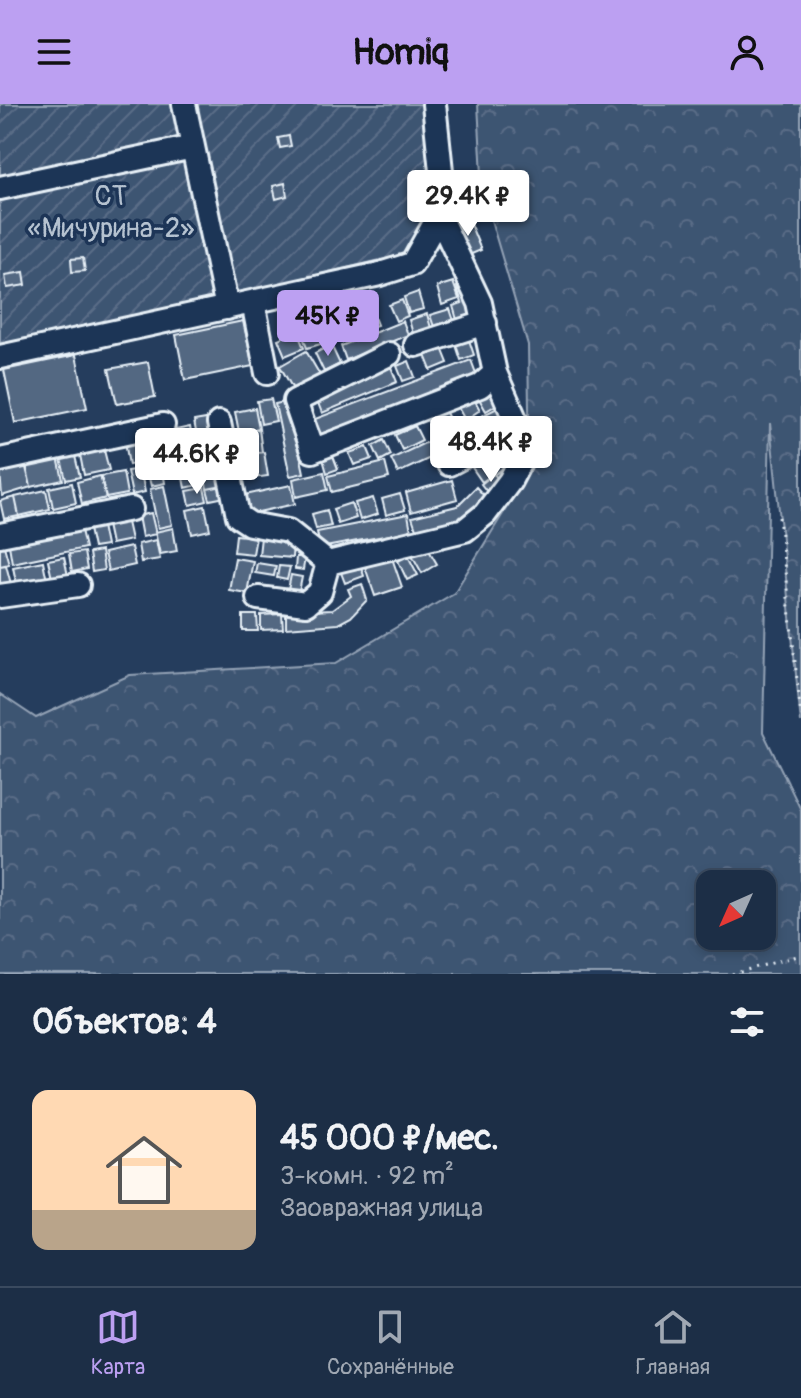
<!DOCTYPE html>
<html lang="ru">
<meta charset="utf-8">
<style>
:root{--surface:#1c2e46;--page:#293a51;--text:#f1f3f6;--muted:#a0a8b3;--line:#3a4a5f;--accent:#bca0f2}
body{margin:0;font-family:Pangolin,sans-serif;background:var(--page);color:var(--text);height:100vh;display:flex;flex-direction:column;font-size:30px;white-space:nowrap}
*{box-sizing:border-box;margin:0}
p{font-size:26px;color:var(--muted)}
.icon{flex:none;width:44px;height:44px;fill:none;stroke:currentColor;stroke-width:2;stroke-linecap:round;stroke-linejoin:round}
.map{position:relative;height:870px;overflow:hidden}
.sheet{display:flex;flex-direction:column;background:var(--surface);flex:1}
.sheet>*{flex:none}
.needle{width:52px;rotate:225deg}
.tools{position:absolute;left:696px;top:766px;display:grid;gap:16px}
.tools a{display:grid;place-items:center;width:80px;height:80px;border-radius:16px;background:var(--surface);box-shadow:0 4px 12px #0003,0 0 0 2px var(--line);font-size:40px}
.price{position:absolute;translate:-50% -68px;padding:0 18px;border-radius:8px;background:#fff;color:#222;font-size:26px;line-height:52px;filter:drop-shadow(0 2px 4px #0008)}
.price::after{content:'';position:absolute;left:50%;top:48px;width:24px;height:18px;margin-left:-12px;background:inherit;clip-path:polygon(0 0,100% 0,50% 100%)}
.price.on{background:var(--accent);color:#111}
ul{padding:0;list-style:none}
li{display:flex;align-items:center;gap:24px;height:200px;padding:0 32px}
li+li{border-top:2px solid var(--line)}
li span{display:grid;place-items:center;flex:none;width:224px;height:160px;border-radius:16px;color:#555}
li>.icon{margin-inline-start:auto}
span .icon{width:96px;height:96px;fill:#fffc;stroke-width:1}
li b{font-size:34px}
h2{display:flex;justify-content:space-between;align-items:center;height:96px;padding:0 32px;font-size:34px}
header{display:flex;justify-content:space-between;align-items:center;height:104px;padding:0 32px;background:var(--accent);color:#111;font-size:36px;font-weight:800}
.tab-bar{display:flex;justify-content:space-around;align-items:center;height:112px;border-top:2px solid var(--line);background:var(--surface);font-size:22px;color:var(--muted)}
.tab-bar a{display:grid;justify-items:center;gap:4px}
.tab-bar .on{color:var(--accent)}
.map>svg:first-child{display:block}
.forest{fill:url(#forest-crowns);stroke:#93a2b5;stroke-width:2;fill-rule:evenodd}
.garden{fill:url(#garden-furrows);stroke:#93a2b5;stroke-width:2}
.building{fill:#536782;stroke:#e8f1f8;stroke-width:2}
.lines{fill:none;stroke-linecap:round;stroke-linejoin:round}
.minor-casing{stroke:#e8f1f8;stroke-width:28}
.path{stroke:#e8f1f8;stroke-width:3;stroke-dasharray:2 6;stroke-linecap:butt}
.minor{stroke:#1d3557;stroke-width:22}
.labels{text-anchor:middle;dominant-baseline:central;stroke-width:7;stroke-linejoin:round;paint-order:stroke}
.park-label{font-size:28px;fill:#b5c2d0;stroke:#1d3557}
</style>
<header><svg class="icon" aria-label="menu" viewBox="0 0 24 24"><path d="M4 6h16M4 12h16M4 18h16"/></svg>Homiq<svg class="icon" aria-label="person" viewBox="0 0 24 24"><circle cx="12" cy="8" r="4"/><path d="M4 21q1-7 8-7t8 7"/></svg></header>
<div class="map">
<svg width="801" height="870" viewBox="0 0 801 870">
<defs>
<pattern id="forest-crowns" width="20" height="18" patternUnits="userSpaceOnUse" patternTransform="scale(2)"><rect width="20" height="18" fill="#3e5472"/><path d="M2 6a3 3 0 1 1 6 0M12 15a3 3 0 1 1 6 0" fill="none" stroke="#5a6d87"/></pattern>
<pattern id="garden-furrows" width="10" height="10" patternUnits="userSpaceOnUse" patternTransform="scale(2)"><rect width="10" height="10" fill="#3e5472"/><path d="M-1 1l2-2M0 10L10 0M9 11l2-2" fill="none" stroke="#5a6d87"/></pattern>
</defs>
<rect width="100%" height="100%" fill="#253d5d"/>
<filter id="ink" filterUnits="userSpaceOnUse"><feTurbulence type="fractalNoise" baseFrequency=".0125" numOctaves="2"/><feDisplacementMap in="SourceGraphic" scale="16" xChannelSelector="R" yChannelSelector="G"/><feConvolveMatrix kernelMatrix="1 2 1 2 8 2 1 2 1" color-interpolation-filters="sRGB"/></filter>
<g filter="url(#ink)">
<!-- forest -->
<path class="forest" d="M 478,0 L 801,0 L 801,619 L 770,319 L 763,628 L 801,706 L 801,870 L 0,870 L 0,590 L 36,614 L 130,571 L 336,559 L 454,489 L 530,366 L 528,241 L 483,89 ZM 710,780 L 762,780 L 762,832 L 710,832 Z"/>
<!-- garden -->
<path class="garden" d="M 0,0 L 429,0 L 440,86 L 406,150 L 0,245 Z"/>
<!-- building -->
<path class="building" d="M 289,32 L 291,42 L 280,44 L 278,34 Z
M 285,79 L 287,92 L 276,95 L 273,82 Z
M 469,117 L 481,146 L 467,152 L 455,123 Z
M 83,154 L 85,167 L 72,168 L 71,155 Z
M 24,168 L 26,181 L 7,184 L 5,171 Z
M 453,178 L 459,195 L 442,201 L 437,183 Z
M 467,180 L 476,209 L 457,216 L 453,202 L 462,199 L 457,183 Z
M 418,188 L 423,205 L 409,209 L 404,193 Z
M 402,196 L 408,212 L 396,217 L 389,201 Z
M 371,205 L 377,221 L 363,226 L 358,210 Z
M 450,205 L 454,217 L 434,223 L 430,211 Z
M 354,210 L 361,229 L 339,237 L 333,218 Z
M 427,210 L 431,224 L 413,230 L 409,216 Z
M 243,217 L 253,262 L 185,276 L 176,231 Z
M 403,217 L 408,231 L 346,256 L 341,242 Z
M 326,220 L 331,237 L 307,244 L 301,227 Z
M 297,227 L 304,244 L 285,252 L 278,235 Z
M 469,236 L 474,251 L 461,256 L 456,241 Z
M 331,241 L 340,260 L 324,268 L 315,249 Z
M 442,244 L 448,259 L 431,266 L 425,251 Z
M 306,247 L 320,271 L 294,287 L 280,262 Z
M 76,251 L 87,304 L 15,319 L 4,266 Z
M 471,256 L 477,272 L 321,330 L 315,315 Z
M 409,257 L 415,273 L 403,277 L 397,262 Z
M 148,258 L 155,293 L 117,300 L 109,265 Z
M 391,263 L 397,278 L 322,309 L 316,294 Z
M 493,285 L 501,298 L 486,307 L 478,293 Z
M 473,293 L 480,306 L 465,316 L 457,302 Z
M 271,295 L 276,317 L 261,320 L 257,297 Z
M 289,297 L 304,369 L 290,372 L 275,300 Z
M 503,301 L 510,316 L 483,329 L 476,315 Z
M 255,304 L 259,324 L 239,328 L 235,308 Z
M 444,305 L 453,322 L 436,332 L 427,315 Z
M 212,314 L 215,329 L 197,333 L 194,317 Z
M 469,318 L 476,333 L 398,369 L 391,355 Z
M 415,322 L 422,336 L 402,346 L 395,331 Z
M 190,323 L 194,344 L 180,347 L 176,326 Z
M 259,325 L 262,348 L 242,351 L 239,328 Z
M 213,330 L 223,382 L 207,385 L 197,333 Z
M 162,331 L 166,352 L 154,355 L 150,333 Z
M 139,334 L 143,358 L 129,361 L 125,337 Z
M 384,336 L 391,351 L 380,357 L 373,342 Z
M 506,339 L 517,354 L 506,362 L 495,348 Z
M 367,343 L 372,355 L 354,361 L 349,349 Z
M 104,346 L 109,366 L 84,371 L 80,351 Z
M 494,347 L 505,363 L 495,370 L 484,355 Z
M 196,348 L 199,361 L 180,364 L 178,351 Z
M 264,348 L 268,372 L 246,375 L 242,351 Z
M 75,352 L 80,373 L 66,376 L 61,355 Z
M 333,352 L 338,365 L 327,369 L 323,355 Z
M 58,353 L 63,376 L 31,383 L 26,360 Z
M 483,354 L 494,369 L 482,378 L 471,362 Z
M 385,358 L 389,374 L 332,388 L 328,372 Z
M 25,360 L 31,383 L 2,392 L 0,367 Z
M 199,361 L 203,380 L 185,384 L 181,364 Z
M 140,365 L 145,388 L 132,391 L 127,367 Z
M 163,367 L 165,379 L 151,382 L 148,370 Z
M 123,368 L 127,390 L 106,394 L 101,372 Z
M 324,368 L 328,386 L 296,393 L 293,375 Z
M 494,370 L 501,379 L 488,389 L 481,380 Z
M 100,372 L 106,394 L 82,400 L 77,378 Z
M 452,376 L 457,395 L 411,408 L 406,389 Z
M 72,379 L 76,399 L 53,404 L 49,384 Z
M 291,381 L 295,400 L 249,410 L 245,391 Z
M 164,382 L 172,421 L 158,424 L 150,385 Z
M 223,382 L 225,393 L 210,396 L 207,385 Z
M 476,383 L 488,396 L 471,413 L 416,425 L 412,413 L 457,402 Z
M 204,384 L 207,397 L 190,401 L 187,387 Z
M 46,386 L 50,405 L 19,412 L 15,393 Z
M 400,390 L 405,406 L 386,411 L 382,395 Z
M 15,393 L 19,412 L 4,415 L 0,397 Z
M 373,394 L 378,410 L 360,416 L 355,399 Z
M 351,399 L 356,414 L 338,420 L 333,405 Z
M 205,402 L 210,426 L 192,430 L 187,406 Z
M 327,406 L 331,422 L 316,425 L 312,410 Z
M 151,409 L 156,430 L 142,433 L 138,412 Z
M 408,410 L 411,427 L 320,444 L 317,428 Z
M 127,418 L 131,436 L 111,440 L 107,421 Z
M 102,422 L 106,442 L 93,444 L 89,425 Z
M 173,424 L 177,447 L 160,450 L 155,428 Z
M 81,426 L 85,444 L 12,459 L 9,441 Z
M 236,431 L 256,433 L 253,450 L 234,448 Z
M 261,433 L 293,437 L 292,454 L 259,451 Z
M 156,436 L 160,455 L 141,458 L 138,440 Z
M 4,442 L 9,460 L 0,462 L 0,443 Z
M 131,443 L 135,461 L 108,467 L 104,449 Z
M 427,443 L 437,460 L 422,469 L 412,451 Z
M 101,447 L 104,466 L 92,468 L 89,449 Z
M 84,448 L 87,465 L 72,468 L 69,450 Z
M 408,452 L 418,471 L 407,476 L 398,457 Z
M 64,453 L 68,472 L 52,475 L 48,456 Z
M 296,453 L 305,453 L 303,466 L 295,465 Z
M 235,454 L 253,457 L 247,489 L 229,486 Z
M 392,454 L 402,483 L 375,492 L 365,463 Z
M 43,457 L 47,477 L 17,483 L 13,463 Z
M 257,459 L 276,462 L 274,472 L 255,469 Z
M 360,460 L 364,472 L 345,479 L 340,466 Z
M 6,461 L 11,480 L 0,483 L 0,462 Z
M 279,462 L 290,463 L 287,476 L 277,474 Z
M 291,471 L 302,473 L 299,488 L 288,486 Z
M 362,480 L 367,496 L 351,513 L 338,520 L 286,524 L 286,508 L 332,506 L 351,492 L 348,485 Z
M 282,510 L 283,525 L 261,526 L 261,511 Z
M 243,511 L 257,511 L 258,527 L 243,527 Z"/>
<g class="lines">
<defs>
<path id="minor" d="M 184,0 L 227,204
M 0,84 L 193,43
M 253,198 L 267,269
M 416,241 L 485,219
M 389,250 L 295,297 L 312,347 L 480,282 L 495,269 L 480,199 L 439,112
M 0,253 L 380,170 L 412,160 L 439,112 L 443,86 L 434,0
M 219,319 L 238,412 L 250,420 L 288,427 L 328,459
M 0,356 L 163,321
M 449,360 L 513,326 L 515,315 L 495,269
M 0,431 L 131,405
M 0,492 L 78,481
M 258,494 L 306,500 L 320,488 L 328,459 L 465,426 L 485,410 L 510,377 L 523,352 L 513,326"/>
</defs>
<!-- minor casing -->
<use href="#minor" class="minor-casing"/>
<!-- path -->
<path class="path" d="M 779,413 L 801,612
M 732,870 L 801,851"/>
<!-- minor -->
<use href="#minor" class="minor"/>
</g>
</g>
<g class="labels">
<!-- park labels -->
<g class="park-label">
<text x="111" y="92">СТ<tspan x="111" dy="32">«Мичурина-2»</tspan></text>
</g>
</g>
</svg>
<div class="tools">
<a><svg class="needle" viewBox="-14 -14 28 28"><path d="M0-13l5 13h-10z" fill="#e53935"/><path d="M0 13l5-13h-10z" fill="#a0a8b3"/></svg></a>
</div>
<b class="price" style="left:468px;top:134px">29.4K ₽</b>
<b class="price on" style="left:328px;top:254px">45K ₽</b>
<b class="price" style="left:491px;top:380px">48.4K ₽</b>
<b class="price" style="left:197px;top:392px">44.6K ₽</b>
</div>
<section class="sheet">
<h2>Объектов: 4<svg class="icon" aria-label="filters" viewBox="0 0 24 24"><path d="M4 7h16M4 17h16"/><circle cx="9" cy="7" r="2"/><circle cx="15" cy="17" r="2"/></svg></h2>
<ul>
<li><span style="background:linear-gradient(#ffd9b3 75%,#b9a48a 0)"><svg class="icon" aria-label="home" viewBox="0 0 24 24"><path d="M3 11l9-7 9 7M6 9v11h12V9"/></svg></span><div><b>45 000 ₽/мес.</b><p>3-комн. · 92 m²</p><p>Заовражная улица</p></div></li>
</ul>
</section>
<nav class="tab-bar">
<a class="on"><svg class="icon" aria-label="map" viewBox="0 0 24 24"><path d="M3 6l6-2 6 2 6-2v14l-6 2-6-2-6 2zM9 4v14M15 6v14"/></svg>Карта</a>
<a><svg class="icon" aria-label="saved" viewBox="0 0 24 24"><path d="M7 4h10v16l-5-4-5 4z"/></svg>Сохранённые</a>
<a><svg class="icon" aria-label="home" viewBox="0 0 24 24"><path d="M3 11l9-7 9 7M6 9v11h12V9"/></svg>Главная</a>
</nav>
